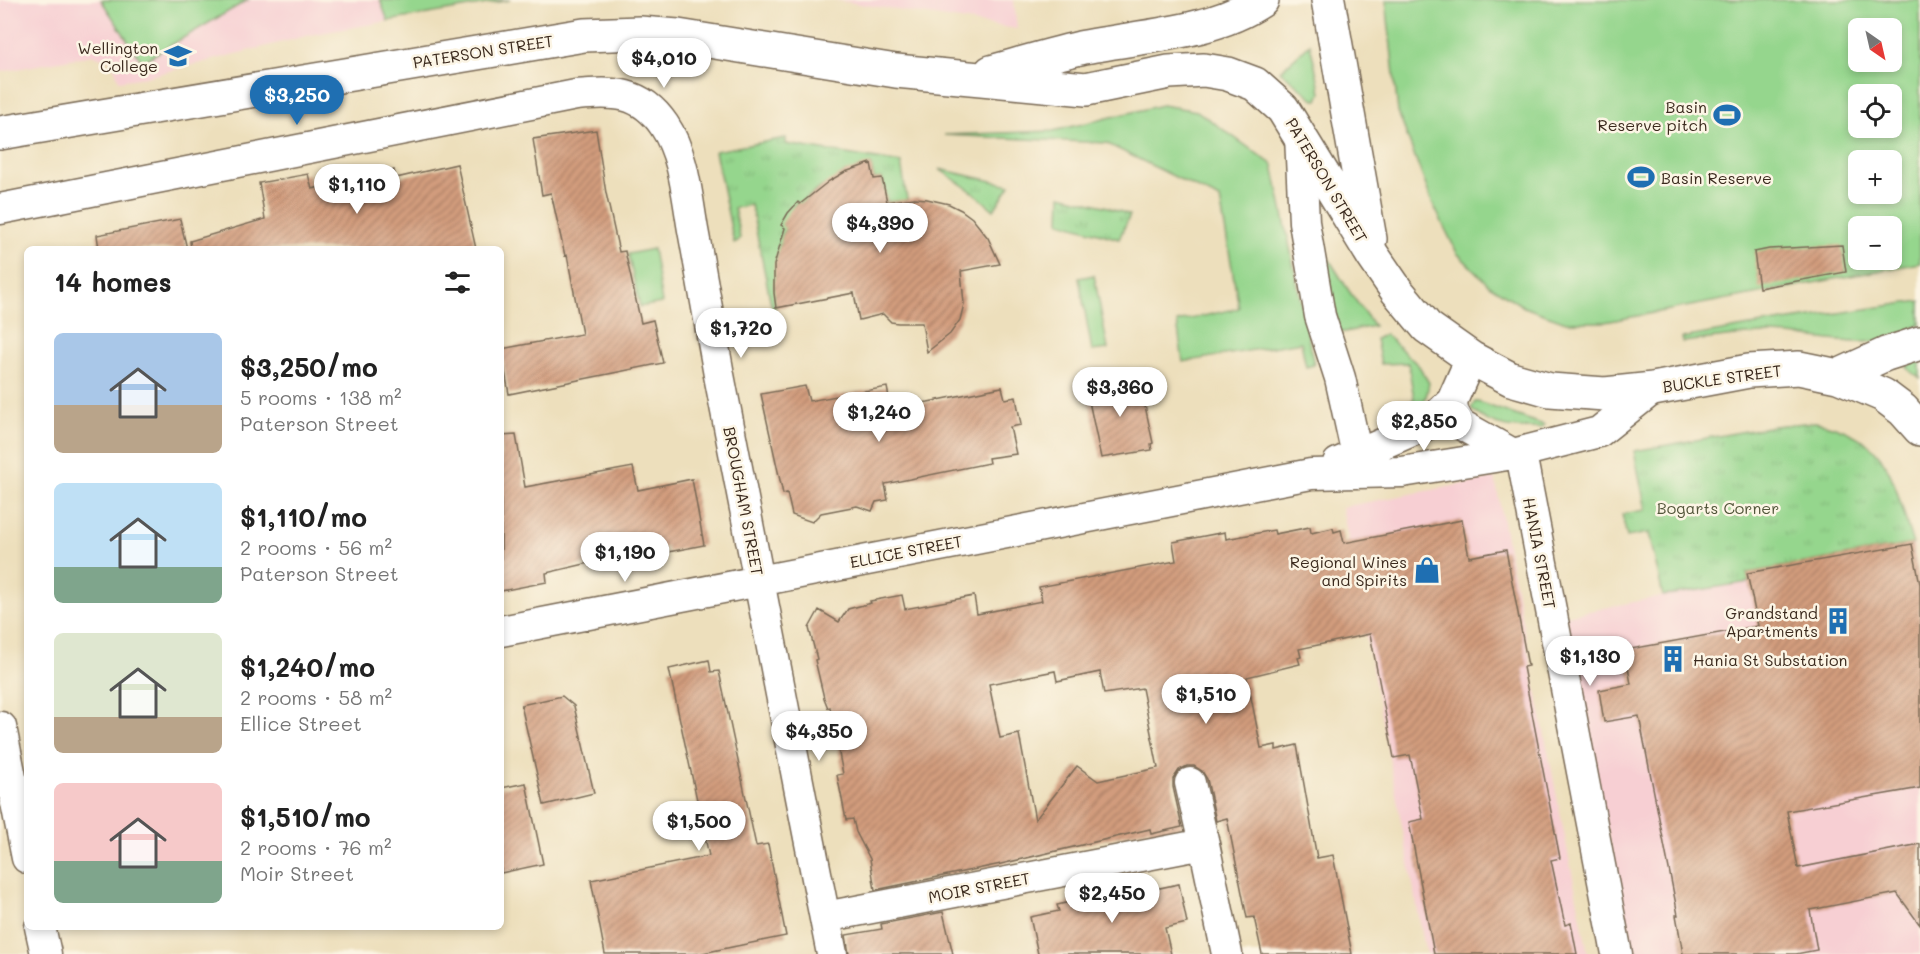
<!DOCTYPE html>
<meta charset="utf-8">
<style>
:root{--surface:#fff;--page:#f2f2f2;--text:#222;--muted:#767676;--accent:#1f6fb2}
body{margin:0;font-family:Mali,sans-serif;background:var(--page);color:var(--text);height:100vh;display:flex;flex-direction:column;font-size:22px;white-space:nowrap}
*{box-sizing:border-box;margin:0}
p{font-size:20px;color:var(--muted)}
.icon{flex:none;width:33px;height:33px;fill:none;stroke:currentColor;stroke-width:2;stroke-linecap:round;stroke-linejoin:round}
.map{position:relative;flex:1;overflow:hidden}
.side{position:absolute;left:24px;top:246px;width:480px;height:684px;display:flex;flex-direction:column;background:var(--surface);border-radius:9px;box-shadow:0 3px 9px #0003}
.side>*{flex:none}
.needle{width:39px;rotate:146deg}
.fabs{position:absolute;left:1848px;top:18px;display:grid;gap:12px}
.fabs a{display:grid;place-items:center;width:54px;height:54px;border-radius:9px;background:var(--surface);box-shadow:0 3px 9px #0003;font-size:30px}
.price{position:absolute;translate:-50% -51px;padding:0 14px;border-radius:21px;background:#fff;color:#222;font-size:20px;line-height:39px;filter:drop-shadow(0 2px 3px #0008)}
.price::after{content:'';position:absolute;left:50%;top:36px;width:18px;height:14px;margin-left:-9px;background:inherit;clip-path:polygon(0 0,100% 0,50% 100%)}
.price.active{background:var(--accent);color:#fff}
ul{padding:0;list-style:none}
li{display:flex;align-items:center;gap:18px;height:150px;padding:0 30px}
li span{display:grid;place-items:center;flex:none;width:168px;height:120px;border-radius:9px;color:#555}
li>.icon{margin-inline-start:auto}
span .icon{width:72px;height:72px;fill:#fffc;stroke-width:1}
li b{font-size:26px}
h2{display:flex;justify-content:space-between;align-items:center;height:72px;padding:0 30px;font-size:26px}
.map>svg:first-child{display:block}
.built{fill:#f7cfd3}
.grass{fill:url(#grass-tufts);stroke:#688056;stroke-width:1.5}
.garden{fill:#95d68d;stroke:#688056;stroke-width:1.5;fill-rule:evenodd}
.building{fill:url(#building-hatch);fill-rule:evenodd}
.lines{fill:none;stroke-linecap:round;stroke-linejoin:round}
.minor-casing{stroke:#796955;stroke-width:33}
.trunk-casing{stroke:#796955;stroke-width:36}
.minor{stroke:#fff;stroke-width:30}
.trunk{stroke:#fff;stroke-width:33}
.labels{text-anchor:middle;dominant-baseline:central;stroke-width:5;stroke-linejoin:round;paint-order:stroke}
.poi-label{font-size:16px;fill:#3b2a1e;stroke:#fcf5e5;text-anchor:end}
.street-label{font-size:16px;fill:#3b2a1e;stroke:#fcf5e5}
.park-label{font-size:16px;fill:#52553a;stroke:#fcf5e5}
</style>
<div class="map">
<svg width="1920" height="954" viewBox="0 0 1920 954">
<defs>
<pattern id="grass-tufts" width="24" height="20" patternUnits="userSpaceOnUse" patternTransform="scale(1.5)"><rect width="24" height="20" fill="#95d68d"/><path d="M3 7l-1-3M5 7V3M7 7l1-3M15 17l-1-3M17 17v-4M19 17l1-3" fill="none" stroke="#81b879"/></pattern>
<pattern id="building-hatch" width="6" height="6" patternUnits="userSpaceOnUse" patternTransform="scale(1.5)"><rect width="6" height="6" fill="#d29c7d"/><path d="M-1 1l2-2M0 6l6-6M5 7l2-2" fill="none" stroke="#ac7f66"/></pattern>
</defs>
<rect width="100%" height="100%" fill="#fcf5e5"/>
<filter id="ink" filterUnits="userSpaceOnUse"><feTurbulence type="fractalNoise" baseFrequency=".0167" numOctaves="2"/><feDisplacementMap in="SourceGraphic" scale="12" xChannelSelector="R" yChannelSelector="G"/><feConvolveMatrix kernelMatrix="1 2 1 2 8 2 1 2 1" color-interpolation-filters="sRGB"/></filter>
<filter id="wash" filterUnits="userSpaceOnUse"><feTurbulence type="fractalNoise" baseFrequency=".008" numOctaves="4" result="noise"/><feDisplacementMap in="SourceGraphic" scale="24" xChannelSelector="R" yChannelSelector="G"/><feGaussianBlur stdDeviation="1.35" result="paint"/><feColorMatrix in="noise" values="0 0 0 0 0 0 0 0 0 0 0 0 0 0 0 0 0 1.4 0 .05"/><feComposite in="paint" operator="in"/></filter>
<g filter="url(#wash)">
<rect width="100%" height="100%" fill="#eddfbc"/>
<!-- built -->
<path class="built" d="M 0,0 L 510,0 L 310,35 L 146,77 L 119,81 L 112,61 L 93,55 L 0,72 Z
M 834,0 L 1014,0 L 1017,29 Z
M 1495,478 L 1508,549 L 1588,954 L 1426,954 L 1342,507 Z
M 1913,544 L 1920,582 L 1920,954 L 1632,954 L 1565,616 L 1663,596 L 1748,582 L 1747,573 Z"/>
<!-- grass -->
<path class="grass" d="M 786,138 L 786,144 L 901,163 L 907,199 L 891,221 L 882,178 L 874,179 L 871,165 C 845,175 820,183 801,204 L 797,202 C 787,215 789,218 784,232 C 775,258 772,281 776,308 L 772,309 L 751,205 L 734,208 L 740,238 L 738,241 L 734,243 L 715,151 Z
M 939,169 L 1010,185 L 994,210 L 974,193 Z
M 1061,195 L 1108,207 L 1130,215 L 1119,239 L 1060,222 Z
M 1815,422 C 1892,437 1892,479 1913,544 L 1747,573 L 1749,582 L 1663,596 L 1649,533 L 1627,537 L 1622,514 L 1646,510 L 1634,451 L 1774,426 Z"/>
<!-- garden -->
<path class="garden" d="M 101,0 L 248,0 L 142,62 Z
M 380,0 L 510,0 L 388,21 Z
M 1386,0 L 1920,0 L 1920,263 L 1605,322 L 1566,322 L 1524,307 L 1489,285 L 1457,253 L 1432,202 L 1398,112 ZM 1858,28 L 1892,28 L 1892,62 L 1858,62 ZM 1858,94 L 1892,94 L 1892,128 L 1858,128 ZM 1858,160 L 1892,160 L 1892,194 L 1858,194 ZM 1858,226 L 1892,226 L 1892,260 L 1858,260 Z
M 1310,44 L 1321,93 L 1318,100 L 1315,100 L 1280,71 Z
M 1162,105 L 1197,111 L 1273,165 L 1314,365 L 1306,367 L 1301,342 L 1183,362 L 1177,322 L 1239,308 L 1220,199 L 1106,143 L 944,135 L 1053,131 Z
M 653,249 L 662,303 L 640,307 L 628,254 Z
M 1323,250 L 1349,291 L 1374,326 L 1339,333 Z
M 1094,275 L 1108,349 L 1092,351 L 1079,278 Z
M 1920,301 L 1920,325 C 1902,332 1883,342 1863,342 C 1832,343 1801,334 1770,334 C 1741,334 1712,339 1683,342 L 1682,338 L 1750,326 Z
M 1385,334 L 1419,366 L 1429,383 C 1426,404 1412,435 1390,409 L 1391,406 L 1412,401 L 1414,398 L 1408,363 L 1381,364 L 1376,339 Z
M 1920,359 L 1920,378 L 1910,371 L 1907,366 Z
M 1475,402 L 1478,402 L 1544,425 L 1542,428 C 1514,429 1493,429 1471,409 Z"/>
<g id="blocks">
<!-- building -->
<path class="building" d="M 596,130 L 606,193 L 619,252 L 625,251 L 641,323 L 653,320 L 663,363 L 509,394 L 501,349 L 582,334 L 567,255 L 565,256 L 551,193 L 542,195 L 533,139 Z
M 871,163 L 874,179 L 882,178 L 887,202 L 915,198 L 927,199 L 949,204 L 961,210 L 972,218 L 988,238 L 1000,264 L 961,271 L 964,304 L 960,320 L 950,334 L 927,352 L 922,323 L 898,323 L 891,322 L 883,314 L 859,320 L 854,293 L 776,308 L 774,293 L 774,265 L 785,228 L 781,225 L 788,213 L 798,202 L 800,204 L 829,181 L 845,172 Z
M 457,164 L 476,249 L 191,249 L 190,241 L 265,219 L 259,183 L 308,174 L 312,189 L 394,170 L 396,178 Z
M 180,219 L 187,249 L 99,249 L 97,235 Z
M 1842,245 L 1846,272 L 1759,288 L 1754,252 L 1769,249 Z
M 1139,378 L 1153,443 L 1151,444 L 1152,450 L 1101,458 L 1086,387 Z
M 805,386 L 809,401 L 887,387 L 891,408 L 928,402 L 1002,387 L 1005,399 L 1016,397 L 1021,425 L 1010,427 L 1016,454 L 988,458 L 989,463 L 885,484 L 888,500 L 876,502 L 872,511 L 857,506 L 821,513 L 812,522 L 792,515 L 787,493 L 783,494 L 761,394 Z
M 516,435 L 525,487 L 633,467 L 638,490 L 692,479 L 704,545 L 668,552 L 667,547 L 602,560 L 546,573 L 547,582 L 501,591 L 501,436 Z
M 1462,520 L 1469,557 L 1506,550 L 1528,666 L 1523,667 L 1560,858 L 1551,860 L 1565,925 L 1571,923 L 1577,954 L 1434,954 L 1409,822 L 1423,819 L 1410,755 L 1394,758 L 1370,634 L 1299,649 L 1301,657 L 1298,658 L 1300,664 L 1247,677 L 1261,748 L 1276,745 L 1276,750 L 1297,745 L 1317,858 L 1333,855 L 1352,954 L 1262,954 L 1254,917 L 1247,918 L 1227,818 L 1216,821 L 1207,779 L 1202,771 L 1194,766 L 1187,766 L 1179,770 L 1173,779 L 1173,787 L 1182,827 L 1151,834 L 1150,829 L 1001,864 L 875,890 L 870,859 L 856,832 L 853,819 L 846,820 L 843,804 L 837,775 L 843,774 L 830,707 L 828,708 L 824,698 L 815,660 L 817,659 L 809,628 L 819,610 L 839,622 L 848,609 L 871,603 L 870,601 L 902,595 L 905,609 L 974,596 L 977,614 L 1042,601 L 1039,587 L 1176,561 L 1173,542 L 1225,532 L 1226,539 L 1274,530 L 1275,534 L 1310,527 L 1311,533 L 1333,528 L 1334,532 L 1341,530 L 1344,543 ZM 1055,671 L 1057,681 L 1100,672 L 1104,694 L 1142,688 L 1158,768 L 1098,781 L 1077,766 L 1035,820 L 1019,734 L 1000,738 L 989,684 Z
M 1912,544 L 1920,584 L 1920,788 L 1787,811 L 1798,868 L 1920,844 L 1920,925 L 1897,893 L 1810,910 L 1817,950 L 1796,954 L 1683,954 L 1676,915 L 1678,915 L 1639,716 L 1604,722 L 1599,690 L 1631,684 L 1625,650 L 1758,626 L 1747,573 Z
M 709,660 L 711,672 L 719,671 L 756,846 L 768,844 L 786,936 L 698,954 L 605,954 L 591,880 L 709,856 L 669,669 Z
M 562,696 L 574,706 L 594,793 L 544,805 L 521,705 Z
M 526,783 L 543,864 L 501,873 L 501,788 Z
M 1179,884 L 1187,923 L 1165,928 L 1171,954 L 1038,954 L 1030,917 L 1059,911 L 1057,905 L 1106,894 L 1107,899 Z
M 943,912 L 953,954 L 849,954 L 846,935 L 882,929 L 881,924 Z"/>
</g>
</g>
<g filter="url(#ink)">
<use href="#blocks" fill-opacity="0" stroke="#796955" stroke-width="1.5"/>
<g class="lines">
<defs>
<path id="minor" d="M 1300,136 L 1304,222 L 1320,316 L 1340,378 L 1357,455
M 0,209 L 576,95 C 613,91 641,91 664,125 C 684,154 687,196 693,230 C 702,278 710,326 719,375 C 755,568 794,761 832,954
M 1452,401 L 1453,411 L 1460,424 L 1522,459 L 1617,954
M 1338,463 L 1428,424 L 1452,401 L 1471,358
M 501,631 L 1311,474 L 1402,472 L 1513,454 L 1599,432 L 1653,389
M 1,727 L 27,858
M 1190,783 L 1204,844
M 825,917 L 1204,844 L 1227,954
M 40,927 L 46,954"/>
<path id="trunk" d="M 1328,0 L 1370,239
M 991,72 C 1020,64 1050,55 1080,48 C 1138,36 1212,34 1262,0
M 0,133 L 584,35 L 640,33 L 678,36 L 896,71 L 1086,89 L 1169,72 L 1204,70 L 1228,74 L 1255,84 L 1283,109 L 1373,256 L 1397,291 L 1427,327 L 1471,358 L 1511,379 L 1550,390 L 1605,394 L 1653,389 L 1749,371 L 1799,368 L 1838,376 L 1883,395 L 1903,410 L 1920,429
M 1838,376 L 1886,354 L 1920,343"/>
</defs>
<!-- minor casing -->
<use href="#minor" class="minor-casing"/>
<!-- trunk casing -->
<use href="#trunk" class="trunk-casing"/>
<!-- minor -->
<use href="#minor" class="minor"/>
<!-- trunk -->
<use href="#trunk" class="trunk"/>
</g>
</g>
<!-- icons -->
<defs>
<symbol id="school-bare" viewBox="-9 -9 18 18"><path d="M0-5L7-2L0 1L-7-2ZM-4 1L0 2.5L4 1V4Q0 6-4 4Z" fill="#1f6fb2" stroke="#fcf5e5" stroke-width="2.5" paint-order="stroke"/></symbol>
<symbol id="stadium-bare" viewBox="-9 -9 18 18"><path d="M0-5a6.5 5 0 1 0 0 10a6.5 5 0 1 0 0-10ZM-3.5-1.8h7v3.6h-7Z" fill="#1f6fb2" stroke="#fcf5e5" stroke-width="2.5" paint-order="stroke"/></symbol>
<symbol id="shop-bare" viewBox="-9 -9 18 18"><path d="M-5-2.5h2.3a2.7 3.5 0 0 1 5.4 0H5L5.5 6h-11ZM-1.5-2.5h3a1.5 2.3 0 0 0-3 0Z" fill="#1f6fb2" stroke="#fcf5e5" stroke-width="2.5" paint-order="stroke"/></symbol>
<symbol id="building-bare" viewBox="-9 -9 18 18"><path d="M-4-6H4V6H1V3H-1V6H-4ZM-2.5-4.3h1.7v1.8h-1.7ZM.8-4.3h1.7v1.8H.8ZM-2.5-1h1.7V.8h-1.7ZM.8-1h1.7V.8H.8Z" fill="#1f6fb2" stroke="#fcf5e5" stroke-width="2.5" paint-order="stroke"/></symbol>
</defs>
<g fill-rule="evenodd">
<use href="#school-bare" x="159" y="37" width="38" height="38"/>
<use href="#stadium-bare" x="1708" y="96" width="38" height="38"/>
<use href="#stadium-bare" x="1622" y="158" width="38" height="38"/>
<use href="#shop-bare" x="1408" y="551" width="38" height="38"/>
<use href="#building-bare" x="1819" y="602" width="38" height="38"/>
<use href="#building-bare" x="1654" y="640" width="38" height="38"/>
</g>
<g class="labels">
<!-- poi labels -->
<g class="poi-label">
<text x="158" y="47">Wellington<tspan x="158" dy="18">College</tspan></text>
<text x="1707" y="106">Basin<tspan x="1707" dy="18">Reserve pitch</tspan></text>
<text x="1661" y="177" text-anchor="start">Basin Reserve</text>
<text x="1407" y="561">Regional Wines<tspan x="1407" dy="18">and Spirits</tspan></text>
<text x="1818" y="612">Grandstand<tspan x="1818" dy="18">Apartments</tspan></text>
<text x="1693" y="659" text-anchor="start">Hania St Substation</text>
</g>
<!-- street labels -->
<g class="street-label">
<text transform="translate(483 51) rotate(-9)">PATERSON STREET</text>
<text transform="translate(1327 180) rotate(59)">PATERSON STREET</text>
<text transform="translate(1722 378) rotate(-8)">BUCKLE STREET</text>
<text transform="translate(744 501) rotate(79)">BROUGHAM STREET</text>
<text transform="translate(906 551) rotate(-11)">ELLICE STREET</text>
<text transform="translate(1540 553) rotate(79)">HANIA STREET</text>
<text transform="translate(979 887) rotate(-11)">MOIR STREET</text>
</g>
<!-- park labels -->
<g class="park-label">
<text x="1718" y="507">Bogarts Corner</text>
</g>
</g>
</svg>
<div class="fabs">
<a><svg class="needle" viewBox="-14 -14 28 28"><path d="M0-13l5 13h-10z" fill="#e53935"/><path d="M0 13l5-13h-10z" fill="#767676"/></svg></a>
<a><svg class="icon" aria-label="locate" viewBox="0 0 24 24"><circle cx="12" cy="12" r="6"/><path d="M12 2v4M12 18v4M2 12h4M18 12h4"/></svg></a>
<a>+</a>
<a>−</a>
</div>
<b class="price" style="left:664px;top:89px">$4,010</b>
<b class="price active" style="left:297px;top:126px">$3,250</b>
<b class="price" style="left:357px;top:215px">$1,110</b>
<b class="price" style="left:880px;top:254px">$4,390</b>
<b class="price" style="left:741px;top:359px">$1,720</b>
<b class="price" style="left:1120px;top:418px">$3,360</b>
<b class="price" style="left:879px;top:443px">$1,240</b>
<b class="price" style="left:1424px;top:452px">$2,850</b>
<b class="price" style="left:625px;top:583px">$1,190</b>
<b class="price" style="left:1590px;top:687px">$1,130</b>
<b class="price" style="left:1206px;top:725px">$1,510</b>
<b class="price" style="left:819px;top:762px">$4,350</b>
<b class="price" style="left:699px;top:852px">$1,500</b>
<b class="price" style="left:1112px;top:924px">$2,450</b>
<section class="side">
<h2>14 homes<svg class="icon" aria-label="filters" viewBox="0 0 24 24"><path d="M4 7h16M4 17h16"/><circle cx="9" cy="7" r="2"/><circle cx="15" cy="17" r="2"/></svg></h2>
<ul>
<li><span style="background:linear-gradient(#a9c7e8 60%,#b9a48a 0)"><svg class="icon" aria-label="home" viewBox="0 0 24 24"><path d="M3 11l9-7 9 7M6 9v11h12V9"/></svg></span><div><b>$3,250/mo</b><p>5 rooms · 138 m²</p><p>Paterson Street</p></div></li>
<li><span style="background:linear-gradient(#bfe0f5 70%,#7fa58c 0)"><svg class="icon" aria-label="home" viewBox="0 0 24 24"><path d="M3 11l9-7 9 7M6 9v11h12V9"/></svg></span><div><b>$1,110/mo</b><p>2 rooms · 56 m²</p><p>Paterson Street</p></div></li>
<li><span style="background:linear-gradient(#dfe7d0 70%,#b9a48a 0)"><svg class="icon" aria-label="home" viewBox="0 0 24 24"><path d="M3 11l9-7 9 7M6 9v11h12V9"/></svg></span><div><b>$1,240/mo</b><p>2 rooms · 58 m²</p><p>Ellice Street</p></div></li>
<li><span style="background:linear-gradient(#f6c9c9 65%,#7fa58c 0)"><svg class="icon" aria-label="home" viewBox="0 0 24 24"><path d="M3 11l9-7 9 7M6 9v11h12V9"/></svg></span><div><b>$1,510/mo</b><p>2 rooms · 76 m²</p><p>Moir Street</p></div></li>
</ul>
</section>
</div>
